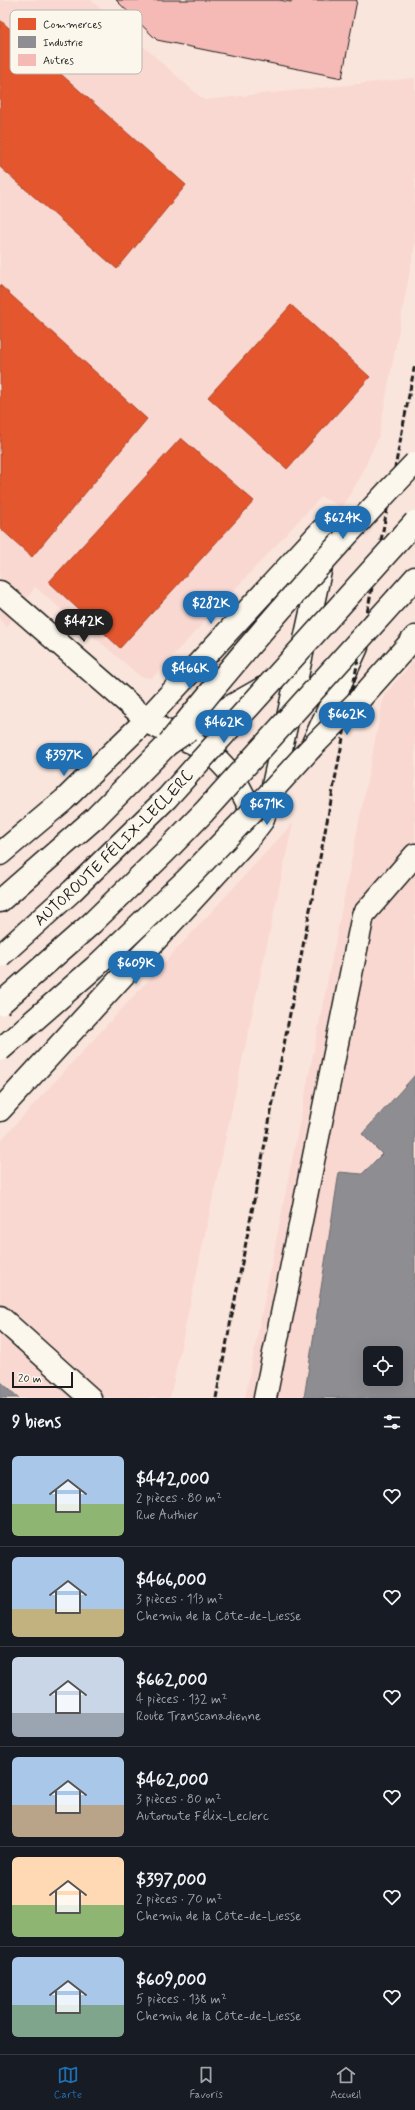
<!DOCTYPE html>
<html lang="fr">
<meta charset="utf-8">
<style>
:root{--surface:#171b24;--page:#242831;--text:#f1f3f6;--muted:#9ea1a6;--line:#363941;--accent:#1f6fb2}
body{margin:0;font-family:Mynerve,sans-serif;background:var(--page);color:var(--text);height:100vh;display:flex;flex-direction:column;font-size:15px;white-space:nowrap}
*{box-sizing:border-box;margin:0}
p{font-size:13px;color:var(--muted)}
.icon{flex:none;width:22px;height:22px;fill:none;stroke:currentColor;stroke-width:2;stroke-linecap:round;stroke-linejoin:round}
.map{position:relative;height:1398px;overflow:hidden}
.sheet{display:flex;flex-direction:column;background:var(--surface);flex:1}
.sheet>*{flex:none}
.controls{position:absolute;left:363px;top:1346px;display:grid;gap:8px}
.controls a{display:grid;place-items:center;width:40px;height:40px;border-radius:6px;background:var(--surface);box-shadow:0 4px 16px #0002;font-size:20px}
.scale{position:absolute;left:12px;bottom:10px;width:61px;box-sizing:border-box;padding-left:4px;border:2px solid #1c1c1c;border-top:0;font-size:11px;line-height:14px;white-space:nowrap;color:#1c1c1c;-webkit-text-stroke:3px #fbf7ec;paint-order:stroke}
.price{position:absolute;translate:-50% -34px;padding:0 9px;border-radius:14px;background:var(--accent);color:#fff;font-size:13px;line-height:26px;filter:drop-shadow(0 1px 2px #0008)}
.price::after{content:'';position:absolute;left:50%;top:24px;width:12px;height:9px;margin-left:-6px;background:inherit;clip-path:polygon(0 0,100% 0,50% 100%)}
.price.on{background:#222;color:#fff}
ul{padding:0;list-style:none}
li{display:flex;align-items:center;gap:12px;height:100px;padding:0 12px}
li+li{border-top:1px solid var(--line)}
li span{display:grid;place-items:center;flex:none;width:112px;height:80px;border-radius:6px;color:#555}
li>.icon{margin-inline-start:auto}
span .icon{width:48px;height:48px;fill:#fffc;stroke-width:1}
li b{font-size:17px}
h2{display:flex;justify-content:space-between;align-items:center;height:48px;padding:0 12px;font-size:17px}
.tabs{display:flex;justify-content:space-around;align-items:center;height:56px;border-top:1px solid var(--line);background:var(--surface);font-size:11px;color:var(--muted)}
.tabs a{display:grid;justify-items:center;gap:2px}
.tabs .on{color:var(--accent)}
.map>svg:first-child{display:block}
.built{fill:#f9d8d1;fill-rule:evenodd}
.shops{fill:#e4572e;stroke:#a84529}
.industry{fill:#8d8d92;stroke:#6b6b6f;fill-rule:evenodd}
.building{fill:#f6bab6;stroke:#1c1c1c}
.lines{fill:none;stroke-linecap:round;stroke-linejoin:round}
.minor-casing{stroke:#1c1c1c;stroke-width:25}
.major-casing{stroke:#1c1c1c;stroke-width:25}
.highway-casing{stroke:#1c1c1c;stroke-width:25}
.minor{stroke:#fbf7ec;stroke-width:22}
.major{stroke:#fbf7ec;stroke-width:22}
.highway{stroke:#fbf7ec;stroke-width:22}
.rail{stroke:#1c1c1c;stroke-width:3;stroke-dasharray:6 3;stroke-linecap:butt}
.major-bridge-casing{stroke:#1c1c1c;stroke-width:25;stroke-linecap:butt}
.highway-bridge-casing{stroke:#1c1c1c;stroke-width:25;stroke-linecap:butt}
.major-bridge{stroke:#fbf7ec;stroke-width:22}
.highway-bridge{stroke:#fbf7ec;stroke-width:22}
.labels{text-anchor:middle;dominant-baseline:central;stroke-width:4;stroke-linejoin:round;paint-order:stroke}
.street-label{font-size:16px;fill:#1c1c1c;stroke:#fbf7ec}
.key{fill:#fbf7ec;stroke:#b8b5ae;stroke-width:1}
.key-label{font-size:11px;fill:#1c1c1c}
</style>
<div class="map">
<svg width="415" height="1398" viewBox="0 0 415 1398">
<rect width="100%" height="100%" fill="#fae5dc"/>
<filter id="ink" filterUnits="userSpaceOnUse"><feTurbulence type="fractalNoise" baseFrequency=".025" numOctaves="2"/><feDisplacementMap in="SourceGraphic" scale="8" xChannelSelector="R" yChannelSelector="G"/><feConvolveMatrix kernelMatrix="1 2 1 2 8 2 1 2 1" color-interpolation-filters="sRGB"/></filter>
<g filter="url(#ink)">
<!-- built -->
<path class="built" d="M 0,0 L 91,0 L 204,100 L 415,78 L 415,244 L 379,435 L 361,476 L 342,507 L 321,497 L 152,678 L 141,677 L 35,587 L 7,627 L 0,620 Z
M 415,660 L 415,1398 L 245,1398 L 384,695 ZM 370,1353 L 396,1353 L 396,1379 L 370,1379 Z
M 293,823 L 170,1398 L 0,1398 L 0,1141 Z"/>
<!-- shops -->
<path class="shops" d="M 0,20 L 186,185 L 117,269 L 0,167 Z
M 0,285 L 147,419 L 32,557 L 0,528 Z
M 291,305 L 370,377 L 287,469 L 208,397 Z
M 181,438 L 254,501 L 120,648 L 49,582 Z"/>
<!-- industry -->
<path class="industry" d="M 415,1075 L 415,1398 L 304,1398 L 339,1172 L 362,1174 L 382,1154 L 362,1134 ZM 370,1353 L 396,1353 L 396,1379 L 370,1379 Z
M 0,1381 L 19,1398 L 0,1398 Z"/>
<!-- building -->
<path class="building" d="M 116,0 L 279,0 L 291,2 L 291,0 L 357,0 L 342,78 L 157,40 Z"/>
<g class="lines">
<defs>
<path id="minor" d="M 0,592 L 153,725 L 195,744 L 219,761 L 234,777 L 249,806 L 249,829
M 0,854 L 64,800 L 146,720 L 322,530 L 326,536 L 326,544 L 270,799 L 262,821 L 249,838 L 0,1110
M 0,1317 L 90,1398
M 265,1398 L 363,915 L 415,855"/>
<path id="major" d="M 359,700 L 415,637
M 0,901 L 95,818 L 168,744"/>
<path id="highway" d="M 398,597 L 415,578
M 189,730 L 263,688
M 311,748 L 357,647"/>
</defs>
<!-- minor casing -->
<use href="#minor" class="minor-casing"/>
<!-- major casing -->
<use href="#major" class="major-casing"/>
<!-- highway casing -->
<use href="#highway" class="highway-casing"/>
<!-- minor -->
<use href="#minor" class="minor"/>
<!-- major -->
<use href="#major" class="major"/>
<!-- highway -->
<use href="#highway" class="highway"/>
<!-- rail -->
<path class="rail" d="M 216,1398 L 415,364"/>
<defs>
<path id="major-bridge" d="M 169,743 C 247,646 328,553 415,463
M 0,1050 L 95,967 L 188,878 L 269,794 L 311,748 L 359,700"/>
<g id="highway-bridge">
<path d="M 168,744 L 189,730"/>
<path id="s1" d="M 0,956 L 72,891 L 167,798 L 415,522"/>
<path d="M 0,1004 L 92,923 L 165,852 L 204,812 L 398,597"/>
</g>
</defs>
<!-- major-bridge casing -->
<use href="#major-bridge" class="major-bridge-casing"/>
<!-- highway-bridge casing -->
<use href="#highway-bridge" class="highway-bridge-casing"/>
<!-- major-bridge -->
<use href="#major-bridge" class="major-bridge"/>
<!-- highway-bridge -->
<use href="#highway-bridge" class="highway-bridge"/>
</g>
</g>
<g class="labels">
<!-- street labels -->
<g class="street-label">
<text stroke="none"><textPath href="#s1" startOffset="157">AUTOROUTE FÉLIX-LECLERC</textPath></text>
</g>
</g>
<!-- legend -->
<rect x="10" y="10" width="132" height="64" rx="6" class="key"/>
<rect x="18" y="18" width="18" height="12" fill="#e4572e"/>
<rect x="18" y="36" width="18" height="12" fill="#8d8d92"/>
<rect x="18" y="54" width="18" height="12" fill="#f6bab6"/>
<g class="key-label">
<text x="43" y="28">Commerces</text>
<text x="43" y="46">Industrie</text>
<text x="43" y="64">Autres</text>
</g>
</svg>
<div class="controls">
<a><svg class="icon" aria-label="locate" viewBox="0 0 24 24"><circle cx="12" cy="12" r="6"/><path d="M12 2v4M12 18v4M2 12h4M18 12h4"/></svg></a>
</div>
<div class="scale">20 m</div>
<b class="price" style="left:343px;top:540px">$624K</b>
<b class="price" style="left:211px;top:625px">$282K</b>
<b class="price on" style="left:84px;top:643px">$442K</b>
<b class="price" style="left:190px;top:690px">$466K</b>
<b class="price" style="left:347px;top:736px">$662K</b>
<b class="price" style="left:224px;top:744px">$462K</b>
<b class="price" style="left:64px;top:777px">$397K</b>
<b class="price" style="left:267px;top:826px">$671K</b>
<b class="price" style="left:136px;top:985px">$609K</b>
</div>
<section class="sheet">
<h2>9 biens<svg class="icon" aria-label="filters" viewBox="0 0 24 24"><path d="M4 7h16M4 17h16"/><circle cx="9" cy="7" r="2"/><circle cx="15" cy="17" r="2"/></svg></h2>
<ul>
<li><span style="background:linear-gradient(#a9c7e8 60%,#8fb573 0)"><svg class="icon" aria-label="home" viewBox="0 0 24 24"><path d="M3 11l9-7 9 7M6 9v11h12V9"/></svg></span><div><b>$442,000</b><p>2 pièces · 80 m²</p><p>Rue Authier</p></div><svg class="icon" aria-label="heart" viewBox="0 0 24 24"><path d="M12 20l-8-8c-3-5 5-10 8-4 3-6 11-1 8 4z"/></svg></li>
<li><span style="background:linear-gradient(#a9c7e8 65%,#c2b280 0)"><svg class="icon" aria-label="home" viewBox="0 0 24 24"><path d="M3 11l9-7 9 7M6 9v11h12V9"/></svg></span><div><b>$466,000</b><p>3 pièces · 113 m²</p><p>Chemin de la Côte-de-Liesse</p></div><svg class="icon" aria-label="heart" viewBox="0 0 24 24"><path d="M12 20l-8-8c-3-5 5-10 8-4 3-6 11-1 8 4z"/></svg></li>
<li><span style="background:linear-gradient(#c9d6e8 70%,#9aa5b1 0)"><svg class="icon" aria-label="home" viewBox="0 0 24 24"><path d="M3 11l9-7 9 7M6 9v11h12V9"/></svg></span><div><b>$662,000</b><p>4 pièces · 132 m²</p><p>Route Transcanadienne</p></div><svg class="icon" aria-label="heart" viewBox="0 0 24 24"><path d="M12 20l-8-8c-3-5 5-10 8-4 3-6 11-1 8 4z"/></svg></li>
<li><span style="background:linear-gradient(#a9c7e8 60%,#b9a48a 0)"><svg class="icon" aria-label="home" viewBox="0 0 24 24"><path d="M3 11l9-7 9 7M6 9v11h12V9"/></svg></span><div><b>$462,000</b><p>3 pièces · 80 m²</p><p>Autoroute Félix-Leclerc</p></div><svg class="icon" aria-label="heart" viewBox="0 0 24 24"><path d="M12 20l-8-8c-3-5 5-10 8-4 3-6 11-1 8 4z"/></svg></li>
<li><span style="background:linear-gradient(#ffd9b3 60%,#8fb573 0)"><svg class="icon" aria-label="home" viewBox="0 0 24 24"><path d="M3 11l9-7 9 7M6 9v11h12V9"/></svg></span><div><b>$397,000</b><p>2 pièces · 70 m²</p><p>Chemin de la Côte-de-Liesse</p></div><svg class="icon" aria-label="heart" viewBox="0 0 24 24"><path d="M12 20l-8-8c-3-5 5-10 8-4 3-6 11-1 8 4z"/></svg></li>
<li><span style="background:linear-gradient(#a9c7e8 60%,#7fa58c 0)"><svg class="icon" aria-label="home" viewBox="0 0 24 24"><path d="M3 11l9-7 9 7M6 9v11h12V9"/></svg></span><div><b>$609,000</b><p>5 pièces · 138 m²</p><p>Chemin de la Côte-de-Liesse</p></div><svg class="icon" aria-label="heart" viewBox="0 0 24 24"><path d="M12 20l-8-8c-3-5 5-10 8-4 3-6 11-1 8 4z"/></svg></li>
</ul>
</section>
<nav class="tabs">
<a class="on"><svg class="icon" aria-label="map" viewBox="0 0 24 24"><path d="M3 6l6-2 6 2 6-2v14l-6 2-6-2-6 2zM9 4v14M15 6v14"/></svg>Carte</a>
<a><svg class="icon" aria-label="saved" viewBox="0 0 24 24"><path d="M7 4h10v16l-5-4-5 4z"/></svg>Favoris</a>
<a><svg class="icon" aria-label="home" viewBox="0 0 24 24"><path d="M3 11l9-7 9 7M6 9v11h12V9"/></svg>Accueil</a>
</nav>
